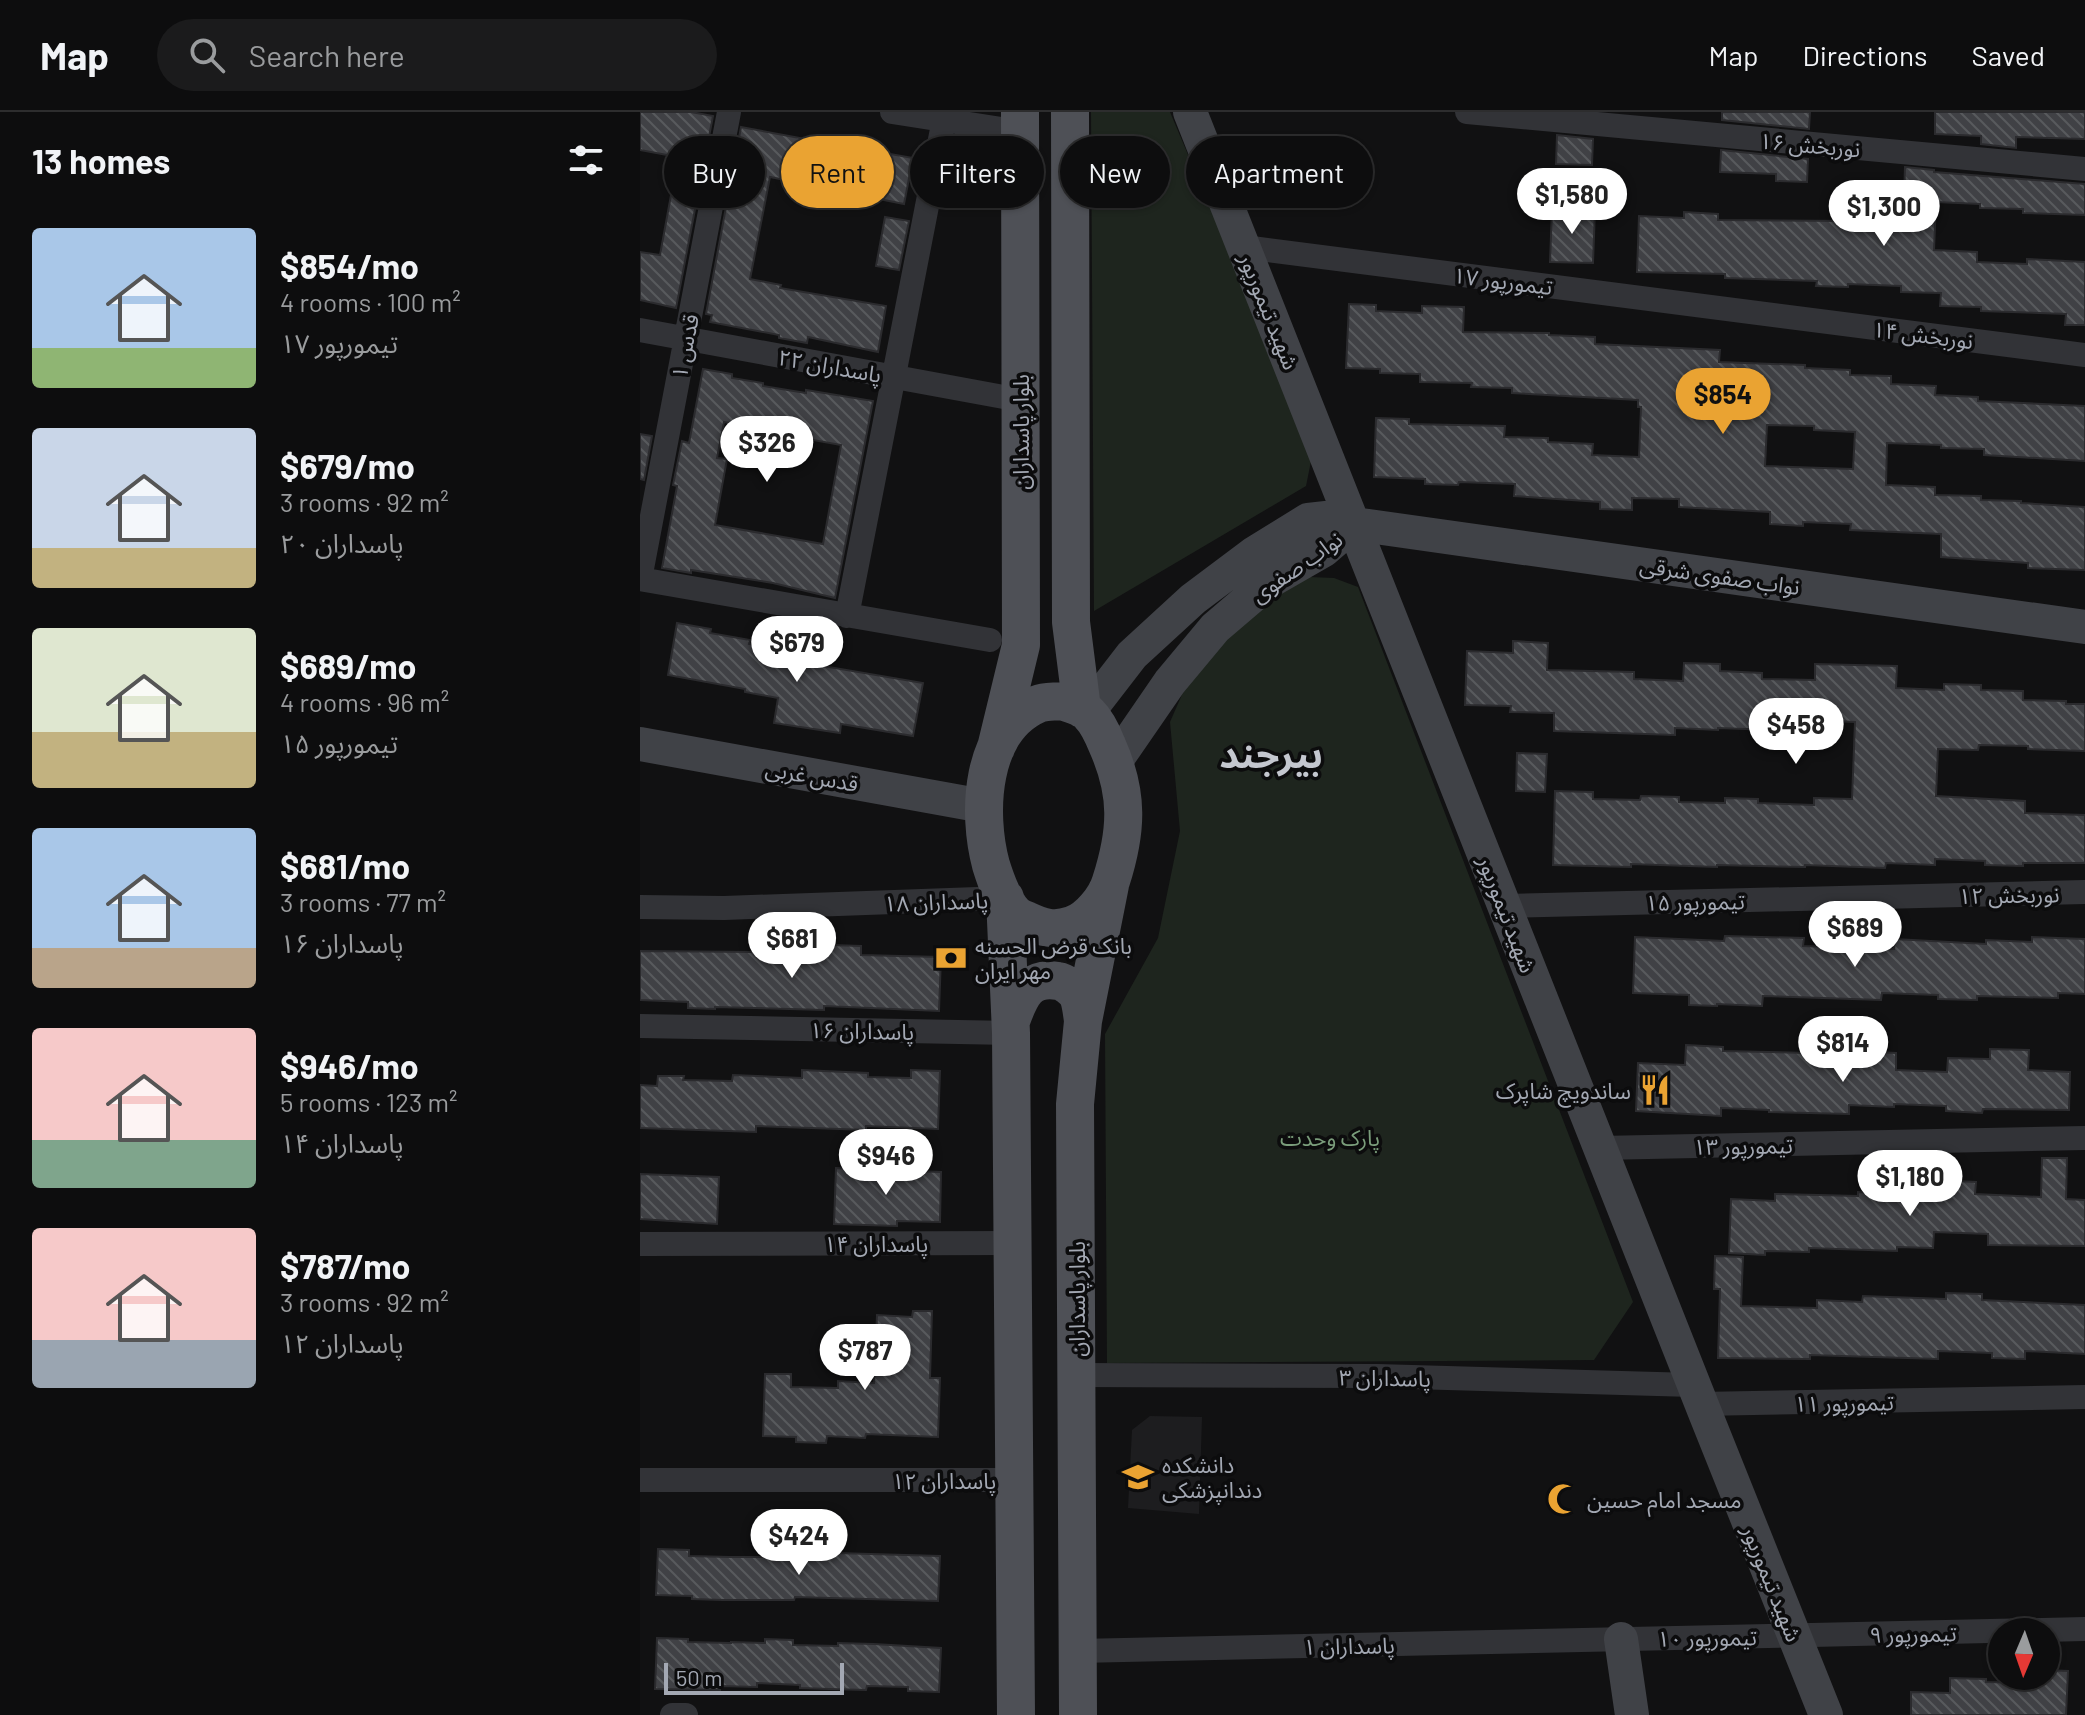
<!DOCTYPE html>
<meta charset="utf-8">
<style>
:root{--surface:#0d0d0e;--page:#1b1b1c;--text:#f1f3f6;--muted:#9a9c9e;--line:#2d2d2e;--accent:#eaa332}
body{margin:0;font-family:Barlow,"Noto Sans Arabic",sans-serif;background:var(--page);color:var(--text);height:100vh;display:flex;flex-direction:column;font-size:30px;white-space:nowrap}
*{box-sizing:border-box;margin:0}
p{font-size:26px;color:var(--muted)}
.icon{flex:none;width:44px;height:44px;fill:none;stroke:currentColor;stroke-width:2;stroke-linecap:round;stroke-linejoin:round}
.map{position:relative;flex:1;overflow:hidden}
.side{display:flex;flex-direction:column;background:var(--surface);width:640px}
.side>*{flex:none}
.hud{position:absolute;left:24px;top:24px;width:760px;height:72px;display:flex;gap:16px}
.needle{width:52px;rotate:182deg}
.tools{position:absolute;left:1348px;top:1506px;display:grid;gap:16px}
.tools a{display:grid;place-items:center;width:72px;height:72px;border-radius:50%;background:var(--surface);box-shadow:0 2px 6px #0004,0 0 0 2px var(--line);font-size:40px}
.scale{position:absolute;left:24px;bottom:20px;width:180px;box-sizing:border-box;padding-left:8px;border:4px solid #a3a8b3;border-top:0;font-size:22px;line-height:28px;white-space:nowrap;color:#a3a8b3;-webkit-text-stroke:6px #0c0c0d;paint-order:stroke}
.price{position:absolute;translate:-50% -68px;padding:0 18px;border-radius:28px;background:#fff;color:#222;font-size:26px;line-height:52px;filter:drop-shadow(0 2px 4px #0008)}
.price::after{content:'';position:absolute;left:50%;top:48px;width:24px;height:18px;margin-left:-12px;background:inherit;clip-path:polygon(0 0,100% 0,50% 100%)}
.price.current{background:var(--accent);color:#111}
ul{padding:0;list-style:none}
li{display:flex;align-items:center;gap:24px;height:200px;padding:0 32px}
li span{display:grid;place-items:center;flex:none;width:224px;height:160px;border-radius:8px;color:#555}
li>.icon{margin-inline-start:auto}
span .icon{width:96px;height:96px;fill:#fffc;stroke-width:1}
li b{font-size:34px}
h2{display:flex;justify-content:space-between;align-items:center;height:96px;padding:0 32px;font-size:34px}
.tag{padding:0 28px;border-radius:36px;background:var(--surface);box-shadow:0 2px 6px #0004,0 0 0 2px var(--line);font-size:28px;line-height:72px}
.tag.current{background:var(--accent);color:#111}
header{display:flex;align-items:center;gap:48px;box-sizing:border-box;height:112px;padding:0 40px;background:var(--surface);border-bottom:2px solid var(--line)}
header strong{font-size:38px}
nav{display:flex;gap:44px;margin-inline-start:auto;font-size:28px}
.search{width:560px;height:72px;background:var(--page);display:flex;align-items:center;gap:20px;box-sizing:border-box;padding:0 28px;border-radius:44px;color:var(--muted);font-size:30px}
main{display:flex;flex:1;min-height:0}
.map>svg:first-child{display:block}
.built{fill:#1d1d1f}
.park{fill:#1e251e}
.building{fill:url(#building-back-hatch);stroke:#2b2b2e;stroke-width:2;fill-rule:evenodd}
.lines{fill:none;stroke-linecap:round;stroke-linejoin:round}
.street{stroke:#323337;stroke-width:24}
.secondary{stroke:#404247;stroke-width:34}
.primary{stroke:#4e5056;stroke-width:38}
.labels{text-anchor:middle;dominant-baseline:central;stroke-width:7;stroke-linejoin:round;paint-order:stroke}
.street-label{font-size:22px;fill:#a3a8b3;stroke:#0c0c0d}
.poi-label{font-size:22px;fill:#a3a8b3;stroke:#0c0c0d;text-anchor:start}
.park-label{font-size:22px;fill:#7a9d7b;stroke:#0c0c0d}
.town-label{font-size:38px;font-weight:bold;fill:#c4c7cf;stroke:#0c0c0d}
</style>
<header>
<strong>Map</strong>
<div class="search"><svg class="icon" aria-label="search" viewBox="0 0 24 24"><circle cx="10" cy="10" r="6"/><path d="M15 15l6 6"/></svg>Search here</div>
<nav><a>Map</a><a>Directions</a><a>Saved</a></nav>
</header>
<main>
<section class="side">
<h2>13 homes<svg class="icon" aria-label="filters" viewBox="0 0 24 24"><path d="M4 7h16M4 17h16"/><circle cx="9" cy="7" r="2"/><circle cx="15" cy="17" r="2"/></svg></h2>
<ul>
<li><span style="background:linear-gradient(#a9c7e8 75%,#8fb573 0)"><svg class="icon" aria-label="home" viewBox="0 0 24 24"><path d="M3 11l9-7 9 7M6 9v11h12V9"/></svg></span><div><b>$854/mo</b><p>4 rooms · 100 m²</p><p>تیمورپور ۱۷</p></div></li>
<li><span style="background:linear-gradient(#c9d6e8 75%,#c2b280 0)"><svg class="icon" aria-label="home" viewBox="0 0 24 24"><path d="M3 11l9-7 9 7M6 9v11h12V9"/></svg></span><div><b>$679/mo</b><p>3 rooms · 92 m²</p><p>پاسداران ۲۰</p></div></li>
<li><span style="background:linear-gradient(#dfe7d0 65%,#c2b280 0)"><svg class="icon" aria-label="home" viewBox="0 0 24 24"><path d="M3 11l9-7 9 7M6 9v11h12V9"/></svg></span><div><b>$689/mo</b><p>4 rooms · 96 m²</p><p>تیمورپور ۱۵</p></div></li>
<li><span style="background:linear-gradient(#a9c7e8 75%,#b9a48a 0)"><svg class="icon" aria-label="home" viewBox="0 0 24 24"><path d="M3 11l9-7 9 7M6 9v11h12V9"/></svg></span><div><b>$681/mo</b><p>3 rooms · 77 m²</p><p>پاسداران ۱۶</p></div></li>
<li><span style="background:linear-gradient(#f6c9c9 70%,#7fa58c 0)"><svg class="icon" aria-label="home" viewBox="0 0 24 24"><path d="M3 11l9-7 9 7M6 9v11h12V9"/></svg></span><div><b>$946/mo</b><p>5 rooms · 123 m²</p><p>پاسداران ۱۴</p></div></li>
<li><span style="background:linear-gradient(#f6c9c9 70%,#9aa5b1 0)"><svg class="icon" aria-label="home" viewBox="0 0 24 24"><path d="M3 11l9-7 9 7M6 9v11h12V9"/></svg></span><div><b>$787/mo</b><p>3 rooms · 92 m²</p><p>پاسداران ۱۲</p></div></li>
</ul>
</section>
<div class="map">
<svg width="1445" height="1603" viewBox="0 0 1445 1603">
<defs>
<pattern id="building-back-hatch" width="6" height="6" patternUnits="userSpaceOnUse" patternTransform="scale(2)"><rect width="6" height="6" fill="#404145"/><path d="M-1 5l2 2M0 0l6 6M5-1l2 2" fill="none" stroke="#585a5d"/></pattern>
</defs>
<rect width="100%" height="100%" fill="#111112"/>
<!-- built -->
<path class="built" d="M 510,1304 L 562,1305 L 559,1402 L 488,1396 L 492,1318 Z"/>
<!-- park -->
<path class="park" d="M 451,0 L 530,0 L 673,339 L 666,374 L 454,499 Z
M 669,465 L 694,466 L 718,475 L 993,1190 L 954,1248 L 467,1251 L 465,922 L 518,826 L 540,719 L 530,610 L 551,562 L 582,519 L 645,474 Z"/>
<!-- building -->
<path class="building" d="M 0,0 L 51,0 L 73,4 L 36,196 L 0,188 L 0,140 L 20,143 L 38,45 L 0,38 Z
M 1082,0 L 1170,0 L 1169,17 L 1082,8 Z
M 1295,0 L 1445,0 L 1445,27 L 1376,25 L 1376,36 L 1341,32 L 1341,24 L 1295,22 Z
M 101,15 L 176,29 L 177,24 L 203,29 L 203,31 L 239,38 L 239,40 L 273,46 L 264,92 L 130,65 L 110,167 L 141,173 L 140,176 L 246,194 L 238,240 L 168,225 L 167,231 L 139,226 L 139,223 L 70,210 L 72,203 L 66,202 Z
M 917,23 L 953,27 L 952,53 L 916,52 Z
M 1081,38 L 1168,47 L 1167,70 L 1136,69 L 1136,62 L 1080,60 Z
M 1265,55 L 1294,58 L 1294,60 L 1445,72 L 1445,103 L 1383,101 L 1383,97 L 1340,96 L 1340,92 L 1296,90 L 1294,138 L 1337,140 L 1337,150 L 1387,152 L 1387,147 L 1445,150 L 1445,213 L 1425,213 L 1426,202 L 1341,199 L 1341,195 L 1300,194 L 1301,181 L 1261,180 L 1261,174 L 1208,172 L 1208,175 L 1176,174 L 1177,169 L 1085,166 L 1085,162 L 997,160 L 999,104 L 1044,106 L 1044,100 L 1078,102 L 1078,108 L 1210,109 L 1210,112 L 1263,114 Z
M 912,97 L 955,98 L 953,151 L 910,150 Z
M 245,105 L 269,109 L 259,158 L 236,154 Z
M 709,192 L 736,193 L 736,199 L 782,201 L 782,194 L 824,195 L 823,220 L 909,221 L 909,223 L 955,225 L 955,232 L 1080,238 L 1079,250 L 1165,253 L 1165,256 L 1210,258 L 1210,263 L 1251,264 L 1251,272 L 1296,274 L 1295,283 L 1338,285 L 1338,289 L 1445,294 L 1445,349 L 1344,343 L 1344,337 L 1301,336 L 1301,333 L 1247,331 L 1246,373 L 1295,375 L 1295,383 L 1341,384 L 1341,388 L 1381,389 L 1381,391 L 1445,395 L 1445,458 L 1388,456 L 1388,451 L 1301,445 L 1301,422 L 1210,418 L 1211,412 L 1163,410 L 1163,414 L 1130,412 L 1130,400 L 1039,395 L 1039,387 L 992,386 L 992,398 L 960,397 L 960,390 L 874,384 L 875,372 L 819,370 L 818,373 L 785,372 L 785,367 L 734,365 L 736,306 L 769,307 L 769,312 L 865,314 L 864,325 L 908,326 L 908,330 L 953,332 L 952,343 L 999,345 L 1001,295 L 998,295 L 998,288 L 872,281 L 872,276 L 831,275 L 832,271 L 780,270 L 780,262 L 740,261 L 740,257 L 706,256 ZM 1127,313 L 1174,314 L 1174,318 L 1215,320 L 1213,357 L 1125,354 Z
M 63,257 L 92,262 L 92,266 L 123,271 L 123,274 L 166,281 L 166,278 L 233,289 L 195,486 L 133,471 L 51,458 L 51,461 L 22,456 L 37,374 L 33,373 L 42,329 L 49,331 ZM 84,310 L 123,317 L 123,319 L 201,333 L 183,432 L 75,413 L 87,347 L 77,346 Z
M 0,322 L 12,324 L 4,368 L 0,367 Z
M 37,511 L 71,517 L 70,521 L 110,528 L 109,532 L 178,544 L 177,553 L 283,571 L 273,624 L 201,612 L 200,621 L 134,611 L 138,586 L 105,580 L 105,577 L 28,563 Z
M 873,529 L 908,531 L 907,558 L 994,560 L 994,567 L 1043,569 L 1044,551 L 1080,552 L 1080,559 L 1122,561 L 1122,567 L 1175,568 L 1175,552 L 1257,554 L 1256,576 L 1304,578 L 1304,572 L 1341,573 L 1341,578 L 1383,579 L 1383,588 L 1426,589 L 1426,592 L 1445,592 L 1445,639 L 1388,637 L 1388,634 L 1339,633 L 1338,638 L 1298,637 L 1296,684 L 1385,689 L 1385,701 L 1445,703 L 1445,751 L 1383,751 L 1383,754 L 1345,753 L 1345,749 L 1295,747 L 1295,753 L 1246,751 L 1245,756 L 1165,753 L 1165,755 L 1077,753 L 1077,755 L 991,752 L 991,755 L 913,753 L 915,679 L 953,680 L 953,687 L 1000,688 L 1001,684 L 1039,685 L 1039,690 L 1085,691 L 1085,686 L 1118,687 L 1118,691 L 1174,693 L 1174,686 L 1212,687 L 1215,610 L 1167,608 L 1166,623 L 1132,622 L 1132,618 L 1078,616 L 1078,618 L 1035,616 L 1035,623 L 914,619 L 914,601 L 870,600 L 871,594 L 825,593 L 827,539 L 873,541 Z
M 877,641 L 907,642 L 905,680 L 876,679 Z
M 1085,824 L 1164,826 L 1163,834 L 1254,837 L 1255,827 L 1346,832 L 1346,828 L 1392,830 L 1392,825 L 1445,827 L 1445,882 L 1418,881 L 1418,886 L 1337,884 L 1337,888 L 1298,887 L 1298,883 L 1242,881 L 1241,888 L 1123,884 L 1122,894 L 1077,892 L 1077,894 L 1049,893 L 1049,883 L 993,881 L 995,825 L 1084,829 Z
M 191,833 L 221,834 L 221,843 L 301,845 L 299,899 L 184,894 L 184,898 L 75,895 L 75,897 L 48,896 L 48,890 L 0,888 L 0,839 L 117,840 L 117,845 L 158,847 L 158,840 L 190,841 Z
M 1046,933 L 1083,935 L 1083,939 L 1170,941 L 1170,949 L 1217,951 L 1217,939 L 1256,941 L 1256,958 L 1307,960 L 1308,946 L 1350,947 L 1350,937 L 1389,938 L 1388,958 L 1430,960 L 1429,998 L 1343,997 L 1342,1001 L 1306,999 L 1306,994 L 1254,992 L 1254,995 L 1209,993 L 1209,1002 L 1129,1000 L 1129,998 L 1081,996 L 1081,1004 L 996,999 L 998,951 L 1045,953 Z
M 162,958 L 228,961 L 228,965 L 271,966 L 271,958 L 300,959 L 298,1017 L 226,1014 L 226,1018 L 116,1014 L 116,1020 L 0,1016 L 0,973 L 17,974 L 18,964 L 44,964 L 43,968 L 92,969 L 93,963 L 162,966 Z
M 1402,1046 L 1427,1046 L 1426,1087 L 1445,1088 L 1445,1134 L 1348,1133 L 1348,1122 L 1294,1120 L 1293,1136 L 1257,1135 L 1257,1139 L 1169,1136 L 1169,1140 L 1125,1139 L 1125,1143 L 1089,1141 L 1091,1087 L 1135,1089 L 1135,1082 L 1218,1084 L 1218,1080 L 1259,1082 L 1259,1085 L 1297,1087 L 1298,1068 L 1336,1070 L 1335,1082 L 1401,1085 Z
M 196,1056 L 301,1060 L 300,1110 L 257,1109 L 257,1114 L 194,1112 Z
M 0,1062 L 79,1065 L 77,1112 L 0,1107 Z
M 1075,1144 L 1103,1145 L 1101,1194 L 1177,1196 L 1177,1188 L 1222,1190 L 1223,1184 L 1306,1187 L 1306,1181 L 1342,1182 L 1342,1188 L 1445,1193 L 1445,1242 L 1385,1239 L 1385,1247 L 1352,1246 L 1352,1241 L 1298,1239 L 1298,1247 L 1170,1243 L 1170,1247 L 1078,1246 L 1080,1177 L 1074,1177 Z
M 273,1199 L 292,1199 L 290,1266 L 300,1266 L 298,1325 L 226,1322 L 225,1326 L 187,1324 L 186,1331 L 156,1330 L 156,1325 L 123,1324 L 125,1262 L 151,1262 L 151,1275 L 198,1276 L 198,1269 L 234,1271 L 237,1203 L 272,1205 Z
M 18,1437 L 49,1438 L 49,1444 L 91,1445 L 126,1445 L 126,1442 L 162,1443 L 162,1440 L 300,1444 L 298,1489 L 155,1485 L 154,1488 L 82,1488 L 52,1487 L 52,1484 L 16,1483 Z
M 17,1526 L 48,1527 L 48,1530 L 91,1531 L 91,1530 L 125,1531 L 125,1527 L 153,1528 L 153,1533 L 198,1534 L 198,1531 L 234,1532 L 301,1536 L 299,1580 L 268,1579 L 268,1575 L 227,1574 L 226,1578 L 189,1577 L 160,1576 L 160,1573 L 117,1571 L 117,1575 L 80,1574 L 80,1578 L 15,1577 Z
M 1406,1558 L 1428,1559 L 1426,1603 L 1271,1603 L 1271,1580 L 1310,1581 L 1310,1566 L 1346,1567 L 1346,1570 L 1392,1571 L 1392,1564 L 1406,1564 Z"/>
<g class="lines">
<!-- street -->
<path class="street" d="M 252,0 L 380,20
M 827,0 L 1445,57
M 604,135 L 1445,243
M 0,218 L 380,288
M 0,467 L 89,0
M 0,467 L 350,528
M 207,504 L 304,7
M 865,794 L 1445,780
M 0,795 L 84,796 L 365,786
M 0,914 L 371,921
M 960,1036 L 1445,1026
M 0,1132 L 373,1131
M 436,1263 L 737,1264 L 1053,1273
M 1060,1292 L 1445,1285
M 0,1368 L 374,1368
M 438,1539 L 1445,1517
M 32,1603 L 46,1603"/>
<!-- secondary -->
<path class="secondary" d="M 550,0 C 764,534 971,1070 1186,1603
M 448,600 L 492,543 L 553,487 L 613,442 L 668,408 L 686,406 L 714,412 L 1445,515
M 0,632 L 343,694
M 475,650 L 530,570 L 575,516 L 630,469 L 684,438 L 714,412
M 981,1527 L 992,1603"/>
<!-- primary -->
<path class="primary" d="M 430,0 L 431,510 L 442,597
M 422,589 C 430,592 443,595 449,602 C 457,610 463,623 467,633 C 489,682 487,719 471,769 C 466,786 449,807 432,813 C 414,819 403,816 386,808 C 384,807 377,804 375,802 C 363,790 356,769 351,753 C 337,701 340,617 398,592 C 405,589 414,590 422,589 Z
M 356,636 L 381,533 L 380,0
M 365,786 L 371,921 L 376,1603
M 371,909 C 380,884 388,864 418,869 C 425,870 434,877 438,884 C 441,891 442,902 443,909
M 438,1603 L 435,992 L 443,909 L 470,773"/>
</g>
<!-- icons -->
<defs>
<symbol id="bank-bare" viewBox="-9 -9 18 18"><path d="M-6-4H6V4H-6ZM0-2.3a2.3 2.3 0 1 0 0 4.6a2.3 2.3 0 1 0 0-4.6Z" fill="#eaa332" stroke="#0c0c0d" stroke-width="2.5" paint-order="stroke"/></symbol>
<symbol id="restaurant-bare" viewBox="-9 -9 18 18"><path d="M-5-6h1v4h1v-4h1v4h1v-4h1v5L-1.5 .5V6h-2V.5L-5-1ZM5-6V6H3V1.5H1.5Q1.5-4 5-6Z" fill="#eaa332" stroke="#0c0c0d" stroke-width="2.5" paint-order="stroke"/></symbol>
<symbol id="university-bare" viewBox="-9 -9 18 18"><path d="M0-5L7-2L0 1L-7-2ZM-4 1L0 2.5L4 1V4Q0 6-4 4Z" fill="#eaa332" stroke="#0c0c0d" stroke-width="2.5" paint-order="stroke"/></symbol>
<symbol id="mosque-bare" viewBox="-9 -9 18 18"><path d="M3.5-4.9A6 6 0 1 0 3.5 4.9A5 5 0 1 1 3.5-4.9Z" fill="#eaa332" stroke="#0c0c0d" stroke-width="2.5" paint-order="stroke"/></symbol>
</defs>
<g fill-rule="evenodd">
<use href="#bank-bare" x="289" y="824" width="44" height="44"/>
<use href="#restaurant-bare" x="993" y="956" width="44" height="44"/>
<use href="#university-bare" x="476" y="1343" width="44" height="44"/>
<use href="#mosque-bare" x="901" y="1365" width="44" height="44"/>
</g>
<g class="labels">
<!-- street labels -->
<g class="street-label">
<text transform="translate(1170 32) rotate(5)">نوربخش ۱۶</text>
<text transform="translate(863 168) rotate(7)">تیمورپور ۱۷</text>
<text transform="translate(630 199) rotate(68)">شهید تیمورپور</text>
<text transform="translate(1283 222) rotate(7)">نوربخش ۱۴</text>
<text transform="translate(44 234) rotate(-79)">قدس ۱</text>
<text transform="translate(190 253) rotate(10)">پاسداران ۲۲</text>
<text transform="translate(380 320) rotate(-90)">بلوار پاسداران</text>
<text transform="translate(656 454) rotate(-35)">نواب صفوی</text>
<text transform="translate(1080 463) rotate(8)">نواب صفوی شرقی</text>
<text transform="translate(172 663) rotate(10)">قدس غربی</text>
<text transform="translate(1369 782) rotate(-1)">نوربخش ۱۲</text>
<text transform="translate(296 789) rotate(-2)">پاسداران ۱۸</text>
<text transform="translate(1055 789) rotate(-1)">تیمورپور ۱۵</text>
<text transform="translate(868 802) rotate(69)">شهید تیمورپور</text>
<text transform="translate(222 918) rotate(1)">پاسداران ۱۶</text>
<text transform="translate(1103 1033) rotate(-1)">تیمورپور ۱۳</text>
<text x="236" y="1131">پاسداران ۱۴</text>
<text transform="translate(436 1187) rotate(-90)">بلوار پاسداران</text>
<text transform="translate(745 1265) rotate(1)">پاسداران ۳</text>
<text transform="translate(1204 1290) rotate(-1)">تیمورپور ۱۱</text>
<text x="304" y="1368">پاسداران ۱۲</text>
<text transform="translate(1133 1471) rotate(68)">شهید تیمورپور</text>
<text transform="translate(1273 1521) rotate(-1)">تیمورپور ۹</text>
<text transform="translate(1067 1525) rotate(-1)">تیمورپور ۱۰</text>
<text transform="translate(709 1533) rotate(-1)">پاسداران ۱</text>
</g>
<!-- poi labels -->
<g class="poi-label">
<text x="335" y="833">بانک قرض الحسنه<tspan x="335" dy="25">مهر ایران</tspan></text>
<text x="991" y="978" text-anchor="end">ساندویچ شاپرک</text>
<text x="522" y="1352">دانشکده<tspan x="522" dy="25">دندانپزشکی</tspan></text>
<text x="947" y="1387">مسجد امام حسین</text>
</g>
<!-- park labels -->
<g class="park-label">
<text x="690" y="1025">پارک وحدت</text>
</g>
<!-- town labels -->
<g class="town-label">
<text x="631" y="641">بیرجند</text>
</g>
</g>
</svg>
<div class="tools">
<a><svg class="needle" viewBox="-14 -14 28 28"><path d="M0-13l5 13h-10z" fill="#e53935"/><path d="M0 13l5-13h-10z" fill="#9a9c9e"/></svg></a>
</div>
<div class="scale">50 m</div>
<b class="price" style="left:932px;top:124px">$1,580</b>
<b class="price" style="left:1244px;top:136px">$1,300</b>
<b class="price current" style="left:1083px;top:324px">$854</b>
<b class="price" style="left:127px;top:372px">$326</b>
<b class="price" style="left:157px;top:572px">$679</b>
<b class="price" style="left:1156px;top:654px">$458</b>
<b class="price" style="left:1215px;top:857px">$689</b>
<b class="price" style="left:152px;top:868px">$681</b>
<b class="price" style="left:1203px;top:972px">$814</b>
<b class="price" style="left:246px;top:1085px">$946</b>
<b class="price" style="left:1270px;top:1106px">$1,180</b>
<b class="price" style="left:225px;top:1280px">$787</b>
<b class="price" style="left:159px;top:1465px">$424</b>
<div class="hud">
<a class="tag">Buy</a>
<a class="tag current">Rent</a>
<a class="tag">Filters</a>
<a class="tag">New</a>
<a class="tag">Apartment</a>
</div>
</div>
</main>
